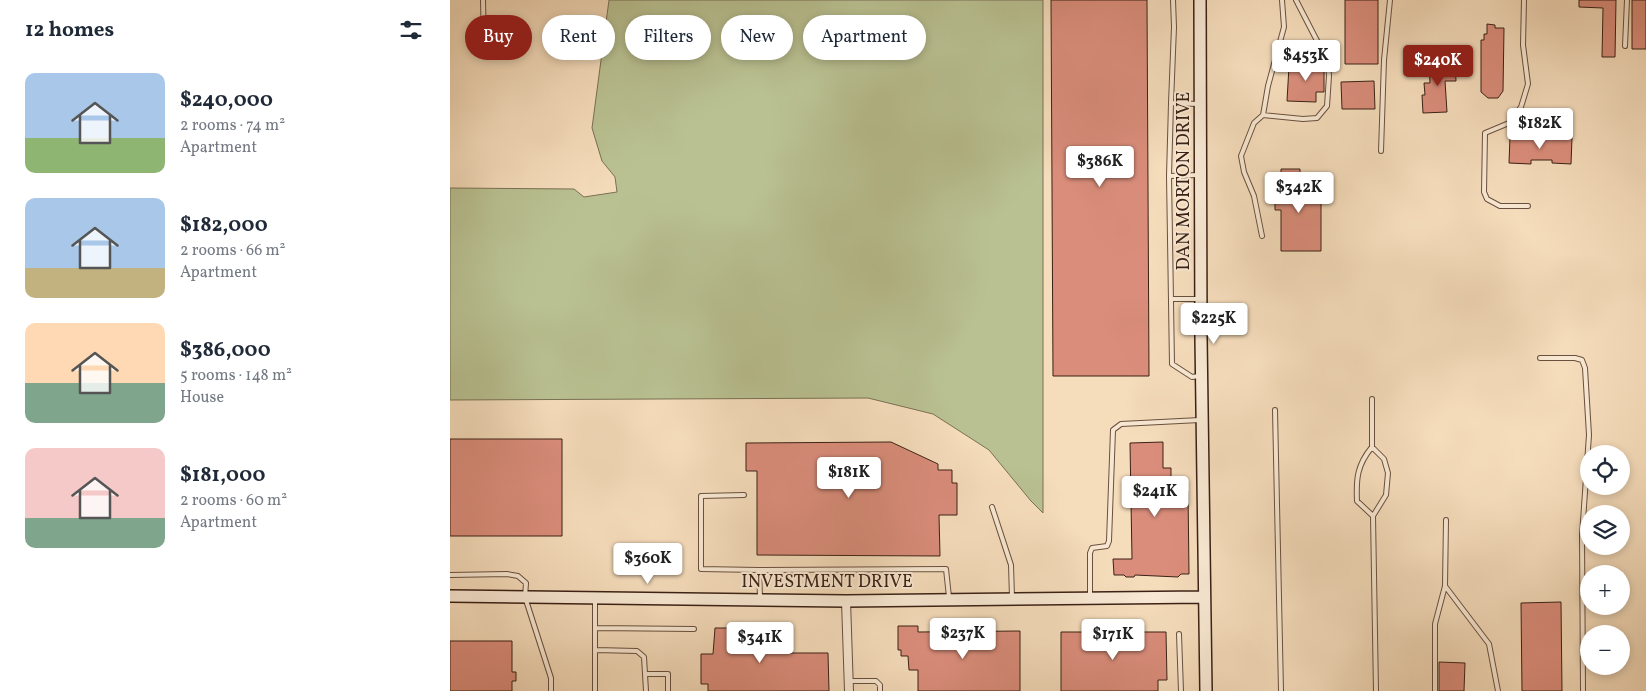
<!DOCTYPE html>
<meta charset="utf-8">
<style>
:root{--surface:#fff;--page:#f2f2f3;--text:#1f2937;--muted:#747a83;--accent:#8f2418}
body{margin:0;font-family:Vollkorn,serif;background:var(--page);color:var(--text);height:100vh;display:flex;flex-direction:column;font-size:19px;white-space:nowrap}
*{box-sizing:border-box;margin:0}
p{font-size:16px;color:var(--muted)}
.icon{flex:none;width:28px;height:28px;fill:none;stroke:currentColor;stroke-width:2;stroke-linecap:round;stroke-linejoin:round}
.map{position:relative;flex:1;overflow:hidden}
.panel{display:flex;flex-direction:column;background:var(--surface);width:450px}
.panel>*{flex:none}
.guide{position:absolute;left:15px;top:15px;width:475px;height:45px;display:flex;gap:10px}
.controls{position:absolute;left:1130px;top:445px;display:grid;gap:10px}
.controls a{display:grid;place-items:center;width:50px;height:50px;border-radius:50%;background:var(--surface);box-shadow:0 2px 8px #0003;font-size:25px}
.price{position:absolute;translate:-50% -42px;padding:0 11px;border-radius:5px;background:#fff;color:#222;font-size:16px;line-height:32px;filter:drop-shadow(0 1px 2px #0008)}
.price::after{content:'';position:absolute;left:50%;top:30px;width:15px;height:11px;margin-left:-8px;background:inherit;clip-path:polygon(0 0,100% 0,50% 100%)}
.price.active{background:var(--accent);color:#fff}
ul{padding:0;list-style:none}
li{display:flex;align-items:center;gap:15px;height:125px;padding:0 25px}
li span{display:grid;place-items:center;flex:none;width:140px;height:100px;border-radius:10px;color:#555}
li>.icon{margin-inline-start:auto}
span .icon{width:60px;height:60px;fill:#fffc;stroke-width:1}
li b{font-size:21px}
h2{display:flex;justify-content:space-between;align-items:center;height:60px;padding:0 25px;font-size:21px}
.tag{padding:0 18px;border-radius:22px;background:var(--surface);box-shadow:0 2px 8px #0003;font-size:18px;line-height:45px}
.tag.active{background:var(--accent);color:#fff}
main{display:flex;flex:1;min-height:0}
.map>svg:first-child{display:block}
.green{fill:#b9c192;stroke:#7a7154}
.building{fill:#da8d7b;stroke:#3b2115}
.lines{fill:none;stroke-linecap:round;stroke-linejoin:round}
.lane-casing{stroke:#6a503e;stroke-width:6}
.street-casing{stroke:#6a503e;stroke-width:10}
.secondary-casing{stroke:#3b2115;stroke-width:14}
.lane{stroke:#f8e8d3;stroke-width:4}
.street{stroke:#f8e8d3;stroke-width:8}
.secondary{stroke:#f8e8d3;stroke-width:11}
.labels{text-anchor:middle;dominant-baseline:central;stroke-width:4;stroke-linejoin:round;paint-order:stroke}
.street-label{font-size:18px;fill:#3b2115;stroke:#f8e8d3}
</style>
<main>
<section class="panel">
<h2>12 homes<svg class="icon" aria-label="filters" viewBox="0 0 24 24"><path d="M4 7h16M4 17h16"/><circle cx="9" cy="7" r="2"/><circle cx="15" cy="17" r="2"/></svg></h2>
<ul>
<li><span style="background:linear-gradient(#a9c7e8 65%,#8fb573 0)"><svg class="icon" aria-label="home" viewBox="0 0 24 24"><path d="M3 11l9-7 9 7M6 9v11h12V9"/></svg></span><div><b>$240,000</b><p>2 rooms · 74 m²</p><p>Apartment</p></div></li>
<li><span style="background:linear-gradient(#a9c7e8 70%,#c2b280 0)"><svg class="icon" aria-label="home" viewBox="0 0 24 24"><path d="M3 11l9-7 9 7M6 9v11h12V9"/></svg></span><div><b>$182,000</b><p>2 rooms · 66 m²</p><p>Apartment</p></div></li>
<li><span style="background:linear-gradient(#ffd9b3 60%,#7fa58c 0)"><svg class="icon" aria-label="home" viewBox="0 0 24 24"><path d="M3 11l9-7 9 7M6 9v11h12V9"/></svg></span><div><b>$386,000</b><p>5 rooms · 148 m²</p><p>House</p></div></li>
<li><span style="background:linear-gradient(#f6c9c9 70%,#7fa58c 0)"><svg class="icon" aria-label="home" viewBox="0 0 24 24"><path d="M3 11l9-7 9 7M6 9v11h12V9"/></svg></span><div><b>$181,000</b><p>2 rooms · 60 m²</p><p>Apartment</p></div></li>
</ul>
</section>
<div class="map">
<svg width="1196" height="691" viewBox="0 0 1196 691">
<rect width="100%" height="100%" fill="#f5dcbb"/>
<filter id="stains"><feTurbulence type="fractalNoise" baseFrequency=".004" numOctaves="4"/><feColorMatrix values="0 0 0 0 .2 0 0 0 0 .09 0 0 0 0 .02 0 0 0 .5 -.17"/></filter>
<radialGradient id="worn" r=".72"><stop offset=".6" stop-color="#630" stop-opacity="0"/><stop offset="1" stop-color="#630" stop-opacity=".3"/></radialGradient>
<!-- green -->
<path class="green" d="M 159,0 L 593,0 L 593,513 L 581,501 L 539,450 L 483,414 L 418,398 L 0,400 L 0,188 L 124,189 L 134,197 L 167,192 L 165,177 L 152,161 L 142,128 Z"/>
<!-- building -->
<path class="building" d="M 601,0 L 697,0 L 699,376 L 603,376 Z
M 895,0 L 928,0 L 928,64 L 895,64 Z
M 1129,0 L 1166,0 L 1165,57 L 1152,57 L 1153,8 L 1129,7 Z
M 1182,0 L 1196,0 L 1196,49 L 1182,49 Z
M 1037,24 L 1045,25 L 1045,28 L 1054,28 L 1053,91 L 1048,98 L 1038,98 L 1031,92 L 1031,40 L 1034,40 L 1034,34 L 1037,34 Z
M 867,60 L 873,60 L 874,63 L 874,92 L 866,92 L 866,102 L 837,101 L 839,66 L 867,66 Z
M 1005,62 L 1006,81 L 995,81 L 997,112 L 973,113 L 972,95 L 975,95 L 974,83 L 980,83 L 979,63 Z
M 924,81 L 925,109 L 892,109 L 891,82 Z
M 1060,137 L 1122,138 L 1121,164 L 1102,163 L 1102,160 L 1081,160 L 1081,164 L 1059,163 Z
M 831,169 L 850,169 L 850,191 L 871,191 L 871,251 L 831,251 L 831,210 L 825,210 L 825,192 L 831,192 Z
M 0,439 L 112,439 L 112,536 L 0,536 Z
M 441,442 L 488,464 L 488,470 L 502,470 L 502,483 L 507,483 L 507,515 L 489,515 L 490,556 L 307,555 L 307,471 L 296,471 L 296,443 Z
M 713,442 L 713,468 L 721,468 L 721,491 L 738,491 L 739,574 L 731,574 L 728,577 L 685,575 L 684,577 L 676,577 L 674,575 L 664,575 L 663,559 L 682,559 L 680,443 Z
M 1111,602 L 1112,691 L 1072,691 L 1071,603 Z
M 279,625 L 320,628 L 322,653 L 378,653 L 379,691 L 258,691 L 258,684 L 251,684 L 251,654 L 263,654 L 265,628 L 279,628 Z
M 448,626 L 468,626 L 468,632 L 570,631 L 570,691 L 468,691 L 468,670 L 459,670 L 458,656 L 451,656 L 451,650 L 448,650 Z
M 611,632 L 716,632 L 717,680 L 708,680 L 708,691 L 611,691 Z
M 0,641 L 62,641 L 62,672 L 66,672 L 66,681 L 62,681 L 62,691 L 0,691 Z
M 989,662 L 1015,663 L 1014,691 L 989,691 Z"/>
<g class="lines">
<defs>
<path id="lane" d="M 33,0 L 34,45
M 1074,0 L 1073,45 L 1078,84 L 1071,107 L 1059,123 L 1035,133 L 1034,192 L 1037,199 L 1050,206 L 1078,206
M 1175,46 L 1177,0
M 721,103 L 724,27 L 723,0
M 813,115 L 818,86 L 834,27 L 832,0
M 931,151 L 934,60 L 940,0
M 749,175 L 719,176 L 722,364 L 742,377 L 749,376
M 719,176 L 721,103 L 749,104
M 812,236 L 804,196 L 794,172 L 791,156 L 804,123 L 813,115 L 853,119 L 867,118 L 877,106 L 879,76 L 878,62 L 846,0
M 721,299 L 749,299
M 1090,358 L 1125,358 L 1132,360 L 1135,368 L 1139,435 L 1132,535 L 1133,691
M 825,410 L 831,691
M 922,447 L 922,399
M 294,495 L 251,496 L 251,569 L 309,570 L 310,597
M 542,507 L 561,565 L 562,597
M 923,516 L 907,501 C 906,479 907,465 922,447 L 934,459 L 938,473 L 936,495 L 923,516 L 926,691
M 309,570 L 496,569 L 499,597
M 0,575 L 57,574 L 68,576 L 76,583 L 75,597 L 101,678 L 101,691
M 995,586 L 1039,644 L 1048,691
M 640,596 L 640,553 L 642,548 L 657,546 L 659,541 L 663,430 L 671,424 L 750,420
M 145,628 L 244,629
M 729,634 L 731,691
M 145,650 L 187,651 L 194,657 L 195,674
M 398,681 L 426,681 L 430,685 L 430,691
M 145,691 L 145,600
M 196,691 L 195,674 L 218,674 L 218,691
M 985,691 L 985,624 L 995,586 L 996,520"/>
<path id="street" d="M 396,601 L 399,691"/>
<path id="secondary" d="M 750,0 L 751,337 L 756,691
M 0,596 L 396,601 L 754,597"/>
</defs>
<!-- lane casing -->
<use href="#lane" class="lane-casing"/>
<!-- street casing -->
<use href="#street" class="street-casing"/>
<!-- secondary casing -->
<use href="#secondary" class="secondary-casing"/>
<!-- lane -->
<use href="#lane" class="lane"/>
<!-- street -->
<use href="#street" class="street"/>
<!-- secondary -->
<use href="#secondary" class="secondary"/>
</g>
<g class="labels">
<!-- street labels -->
<g class="street-label">
<text transform="translate(734 181) rotate(-90)">DAN MORTON DRIVE</text>
<text x="377" y="582">INVESTMENT DRIVE</text>
</g>
</g>
<rect width="100%" height="100%" filter="url(#stains)"/>
<rect width="100%" height="100%" fill="url(#worn)"/>
</svg>
<div class="controls">
<a><svg class="icon" aria-label="locate" viewBox="0 0 24 24"><circle cx="12" cy="12" r="6"/><path d="M12 2v4M12 18v4M2 12h4M18 12h4"/></svg></a>
<a><svg class="icon" aria-label="layers" viewBox="0 0 24 24"><path d="M12 4l9 5-9 5-9-5zM3 14l9 5 9-5"/></svg></a>
<a>+</a>
<a>−</a>
</div>
<b class="price" style="left:856px;top:82px">$453K</b>
<b class="price active" style="left:988px;top:87px">$240K</b>
<b class="price" style="left:1090px;top:150px">$182K</b>
<b class="price" style="left:650px;top:188px">$386K</b>
<b class="price" style="left:849px;top:214px">$342K</b>
<b class="price" style="left:764px;top:345px">$225K</b>
<b class="price" style="left:399px;top:499px">$181K</b>
<b class="price" style="left:705px;top:518px">$241K</b>
<b class="price" style="left:198px;top:585px">$360K</b>
<b class="price" style="left:513px;top:660px">$237K</b>
<b class="price" style="left:663px;top:661px">$171K</b>
<b class="price" style="left:310px;top:664px">$341K</b>
<div class="guide">
<a class="tag active">Buy</a>
<a class="tag">Rent</a>
<a class="tag">Filters</a>
<a class="tag">New</a>
<a class="tag">Apartment</a>
</div>
</div>
</main>
